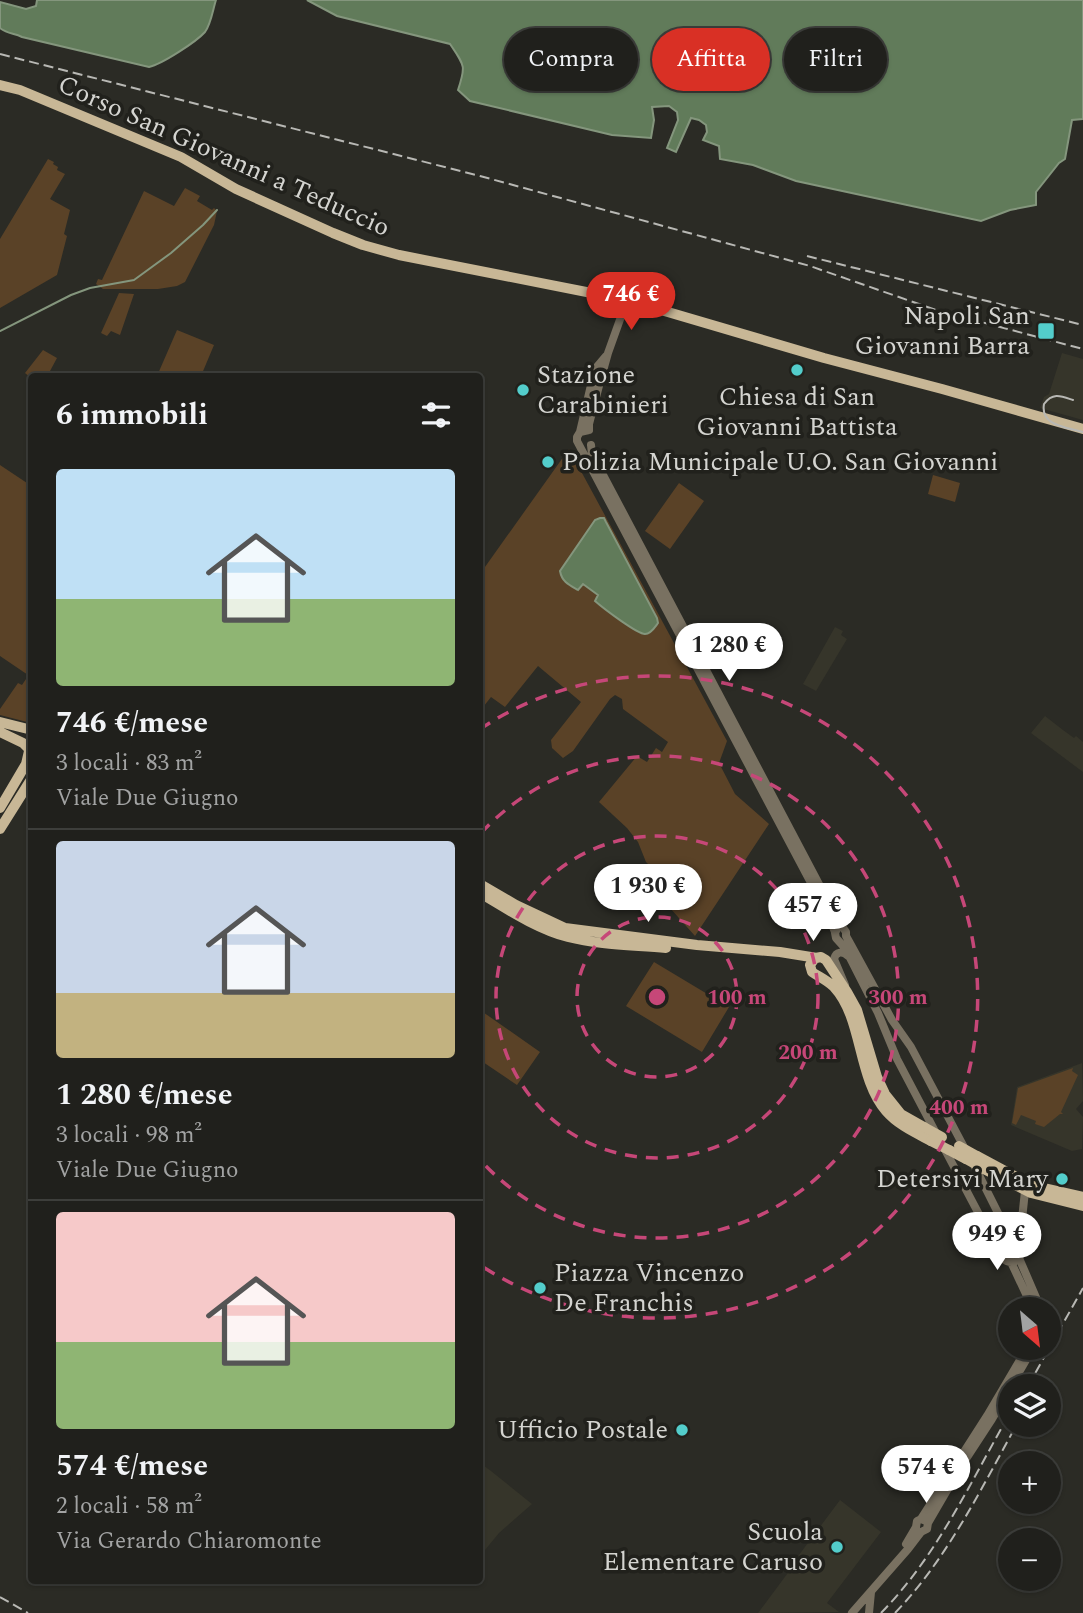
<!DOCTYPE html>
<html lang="it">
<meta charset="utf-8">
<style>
:root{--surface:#20201c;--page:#2d2d29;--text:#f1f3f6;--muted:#a2a3a3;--line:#3d3e3b;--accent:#d93025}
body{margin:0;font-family:Spectral,serif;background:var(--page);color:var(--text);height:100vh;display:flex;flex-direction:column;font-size:26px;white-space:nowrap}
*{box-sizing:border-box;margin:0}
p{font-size:23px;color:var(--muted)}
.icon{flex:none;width:38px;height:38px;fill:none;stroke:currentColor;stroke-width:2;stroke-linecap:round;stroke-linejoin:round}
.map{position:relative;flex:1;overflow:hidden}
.panel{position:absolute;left:28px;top:373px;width:455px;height:1211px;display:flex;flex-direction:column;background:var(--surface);border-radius:7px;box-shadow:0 2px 5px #0004,0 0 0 2px var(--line)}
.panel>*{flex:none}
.top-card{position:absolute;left:504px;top:28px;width:472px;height:63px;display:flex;gap:14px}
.needle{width:46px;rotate:152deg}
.tools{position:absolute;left:998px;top:1297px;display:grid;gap:14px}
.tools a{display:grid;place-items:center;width:63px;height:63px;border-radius:50%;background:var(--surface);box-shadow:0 2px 5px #0004,0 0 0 2px var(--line);font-size:35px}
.price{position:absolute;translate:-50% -60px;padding:0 16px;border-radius:24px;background:#fff;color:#222;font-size:23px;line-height:46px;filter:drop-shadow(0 2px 4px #0008)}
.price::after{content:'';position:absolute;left:50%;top:42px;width:21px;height:16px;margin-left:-10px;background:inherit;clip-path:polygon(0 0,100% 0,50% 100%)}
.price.on{background:var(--accent);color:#fff}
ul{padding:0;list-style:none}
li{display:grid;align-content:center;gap:14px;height:371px;padding:0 28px}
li+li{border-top:2px solid var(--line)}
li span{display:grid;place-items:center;height:217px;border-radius:7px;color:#555}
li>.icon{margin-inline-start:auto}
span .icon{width:126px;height:126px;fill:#fffc;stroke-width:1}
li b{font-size:30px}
h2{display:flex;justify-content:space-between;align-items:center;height:84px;padding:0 28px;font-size:30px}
.chip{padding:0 24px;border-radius:32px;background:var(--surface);box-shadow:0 2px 5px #0004,0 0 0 2px var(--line);font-size:24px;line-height:63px}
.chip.on{background:var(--accent);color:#fff}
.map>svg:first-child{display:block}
.built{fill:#36352a}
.green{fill:#5a4227}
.water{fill:#617b5a;stroke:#84967d;stroke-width:2}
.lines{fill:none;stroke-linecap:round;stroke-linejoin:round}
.stream{stroke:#84967d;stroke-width:2}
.minor{stroke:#797161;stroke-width:8}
.major{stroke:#c8b796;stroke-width:10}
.tram{stroke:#b8b8b4;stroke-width:2}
.rail{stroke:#b8b8b4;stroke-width:2;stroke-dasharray:10 5;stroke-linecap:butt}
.major-bridge{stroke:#c8b796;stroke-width:10}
.ring{fill:none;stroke:#c64778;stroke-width:3.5;stroke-dasharray:12 9}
.poi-dot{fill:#53cdcb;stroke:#21211c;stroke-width:2.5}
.labels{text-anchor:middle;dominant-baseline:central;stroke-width:7;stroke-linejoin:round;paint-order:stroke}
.street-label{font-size:26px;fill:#d4d4d0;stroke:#21211c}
.poi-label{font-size:26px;fill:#d4d4d0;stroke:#21211c;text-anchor:end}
.centre{fill:#c64778;stroke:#21211c;stroke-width:3.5}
.ring-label{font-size:21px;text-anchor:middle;font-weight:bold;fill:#c64778;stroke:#21211c;stroke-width:7;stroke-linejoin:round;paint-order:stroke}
</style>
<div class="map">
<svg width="1083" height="1613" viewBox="0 0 1083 1613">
<rect width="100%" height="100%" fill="#2b2b25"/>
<!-- built -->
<path class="built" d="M 1062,353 L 1083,359 L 1083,420 L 1040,408 L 1044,397 L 1049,394 Z
M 835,627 L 843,631 L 841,635 L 847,639 L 816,691 L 803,684 Z
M 1045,716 L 1063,730 L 1074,738 L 1076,736 L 1083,742 L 1083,772 L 1031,733 Z
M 1082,1063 L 1083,1101 L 1076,1109 L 1083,1117 L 1082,1149 L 1072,1151 L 1011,1125 L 1017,1087 Z
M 480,1463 L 491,1471 L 532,1504 L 499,1533 L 480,1556 Z
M 840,1500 L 881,1532 L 827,1603 L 839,1612 L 758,1613 L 793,1566 L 793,1563 Z"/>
<!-- green -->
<path class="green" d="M 48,159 L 54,162 L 53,164 L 58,167 L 57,170 L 65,174 L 50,199 L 70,210 L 64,234 L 67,236 L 57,275 L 0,308 L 0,239 Z
M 185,188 L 200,196 L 197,201 L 212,210 L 214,208 L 217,211 L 214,225 L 185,282 L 177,286 L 158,289 L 103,289 L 96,284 L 98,279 L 102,280 L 144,191 L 174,206 Z
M 119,293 L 134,294 L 120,335 L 111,331 L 107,336 L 101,333 Z
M 177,330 L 214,345 L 201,376 L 157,376 Z
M 43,350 L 57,358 L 50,371 L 58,376 L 32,376 L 31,378 L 25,373 Z
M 569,449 L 727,741 L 719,763 L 735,794 L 769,824 L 695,936 L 662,899 L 654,884 L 655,876 L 654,870 L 646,862 L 638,842 L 627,828 L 599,802 L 637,756 L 647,762 L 656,748 L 662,752 L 668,742 L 623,709 L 622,699 L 615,695 L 610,699 L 573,751 L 563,758 L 552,748 L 551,740 L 581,702 L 538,666 L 505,707 L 491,697 L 480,711 L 480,574 Z
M 0,465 L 30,485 L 31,483 L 31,677 L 0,656 Z
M 933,475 L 960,483 L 955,502 L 928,494 Z
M 679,483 L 704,501 L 670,549 L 645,531 Z
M 26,679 L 31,682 L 31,716 L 27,722 L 0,715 L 0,709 L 18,683 L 22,685 Z
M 654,962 L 729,1007 L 702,1052 L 626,1006 Z
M 480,1010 L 540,1052 L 517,1085 L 480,1060 Z
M 1073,1068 L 1072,1071 L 1078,1075 L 1061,1112 L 1063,1114 L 1060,1114 L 1044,1127 L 1035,1124 L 1036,1121 L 1021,1115 L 1016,1125 L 1012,1123 L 1018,1088 Z"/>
<!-- water -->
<path class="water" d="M 37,0 L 216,0 C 213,9 211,24 205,32 C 196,42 162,64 149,67 L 22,37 C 14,33 7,34 0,28 L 0,2 L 26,9 L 36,6 Z
M 307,0 L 1083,0 L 1083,119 L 1072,120 L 1065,159 L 1059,163 L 1036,192 L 1036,205 L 1010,210 L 981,221 L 796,181 L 753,165 L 720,159 L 719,146 L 703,140 L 707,132 L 706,125 L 699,120 L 691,118 L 676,152 L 667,148 L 678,120 L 677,112 L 669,106 L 652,107 L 654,120 L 651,138 L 612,135 L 470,101 L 458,90 C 466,66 465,66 450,44 L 337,16 Z
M 600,518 L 604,518 L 606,522 L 657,618 L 658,623 C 655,627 651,634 645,634 C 637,634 603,608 595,601 L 598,595 L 583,584 L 578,590 C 569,585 562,582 560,571 L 595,520 Z"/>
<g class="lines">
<!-- stream -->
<path class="stream" d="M 0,331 L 71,295 L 90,288 L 134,280 L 171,253 L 203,225 L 217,210"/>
<!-- minor -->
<path class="minor" d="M 595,369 L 606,356
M 603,371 L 608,353 L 627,300
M 589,430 L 580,432 L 577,437 L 577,441 L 828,915 L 835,932
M 589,430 L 589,424 L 600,382
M 580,432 L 592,381
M 591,445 L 592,454 L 839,922 L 846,932 L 846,936 L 851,945 L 892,1020 L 911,1047 L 965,1149
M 837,929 L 835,933 L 836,938 L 845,948 L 878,1013 L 897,1059 L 937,1135
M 845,985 L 834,959 C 836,951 843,951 848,956
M 943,1146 L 982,1220 L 998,1239 L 1002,1247
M 973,1163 L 999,1215 L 1006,1235 L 1011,1242
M 1025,1191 L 1020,1238 L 1021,1253 L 1019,1258 L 1041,1309
M 1002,1247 C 999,1256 1004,1263 1014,1262
M 1011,1262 L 1033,1309
M 1011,1386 L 1033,1348
M 921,1519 L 987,1416 L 1027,1348
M 906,1544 L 916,1527 L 917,1521 L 921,1519 L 926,1521
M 852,1613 L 908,1549 L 921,1532 L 927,1529 L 928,1523 L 960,1468 L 992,1419 L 1010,1389
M 869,1613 L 871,1592"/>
<!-- major -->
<path class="major" d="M 0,85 L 20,90 L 181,157 L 236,189 L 333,233 L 363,245 L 399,255 L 627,300 L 824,358 L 942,389 L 1083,429
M 0,722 L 32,730
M 0,732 L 23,743 L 31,751
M 0,808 L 26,764 L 32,738
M 0,829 L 32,778
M 480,884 L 516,905 L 565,928 L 697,945 L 780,952 L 817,958
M 480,893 C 507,909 537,929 568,937 C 599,945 634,945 666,948
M 924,1127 L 901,1114 L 885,1094 L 877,1077 L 857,1010 L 847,992 L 826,960 L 821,957 L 815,958 L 810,965 L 812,972 C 819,977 827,980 834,987 C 863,1018 857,1077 886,1111 C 898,1125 916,1133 931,1141
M 949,1150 L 966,1159
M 977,1156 L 1031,1185 L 1083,1197
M 984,1169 L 1031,1193 L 1083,1206"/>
<!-- tram -->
<path class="tram" d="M 1073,400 C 1061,396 1053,392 1044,404 C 1040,426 1067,427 1083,432"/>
<!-- rail -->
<path class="rail" d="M 0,54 L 480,176 L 810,266 L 936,310 L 1083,349
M 807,256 L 1083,325
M 1028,1386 L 1083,1288
M 0,1597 L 28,1613
M 881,1613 C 937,1556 971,1481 1010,1413
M 895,1613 C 947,1559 981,1489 1017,1424"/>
<!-- major-bridge -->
<path class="major-bridge" d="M 924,1127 L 942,1137
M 931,1141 L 949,1150
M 959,1146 L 977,1156
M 966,1159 L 984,1169"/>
</g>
<!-- distance rings -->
<g class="ring">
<circle cx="657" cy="997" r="80"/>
<circle cx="657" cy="997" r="161"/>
<path d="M481 833A241 241 0 1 1 481 1161"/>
<path d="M480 729A321 321 0 1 1 480 1265"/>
</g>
<!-- markers -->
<g class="poi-dot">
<rect x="1037" y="322" width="18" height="18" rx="3.5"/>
<circle cx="797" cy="370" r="7"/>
<circle cx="523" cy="390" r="7"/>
<circle cx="548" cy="462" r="7"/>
<circle cx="1062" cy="1179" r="7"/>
<circle cx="540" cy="1288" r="7"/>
<circle cx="682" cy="1430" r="7"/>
<circle cx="837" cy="1547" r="7"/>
</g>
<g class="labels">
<!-- street labels -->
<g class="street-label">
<text transform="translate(224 156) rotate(24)">Corso San Giovanni a Teduccio</text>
</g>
<!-- poi labels -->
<g class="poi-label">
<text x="1030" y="316">Napoli San<tspan x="1030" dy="30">Giovanni Barra</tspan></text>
<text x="537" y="375" text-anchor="start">Stazione<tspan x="537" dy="30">Carabinieri</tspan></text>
<text x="797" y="397" text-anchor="middle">Chiesa di San<tspan x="797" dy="30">Giovanni Battista</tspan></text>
<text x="562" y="462" text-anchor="start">Polizia Municipale U.O. San Giovanni</text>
<text x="1048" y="1179">Detersivi Mary</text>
<text x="554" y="1273" text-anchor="start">Piazza Vincenzo<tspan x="554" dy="30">De Franchis</tspan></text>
<text x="668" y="1430">Ufficio Postale</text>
<text x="823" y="1532">Scuola<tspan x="823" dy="30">Elementare Caruso</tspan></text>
</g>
</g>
<circle cx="657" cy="997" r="10" class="centre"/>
<g class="ring-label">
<text x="737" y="1004">100 m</text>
<text x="898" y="1004">300 m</text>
<text x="808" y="1059">200 m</text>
<text x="959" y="1114">400 m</text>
</g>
</svg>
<div class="tools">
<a><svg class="needle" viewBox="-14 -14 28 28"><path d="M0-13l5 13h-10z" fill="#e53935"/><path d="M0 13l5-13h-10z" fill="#a2a3a3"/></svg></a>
<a><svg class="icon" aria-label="layers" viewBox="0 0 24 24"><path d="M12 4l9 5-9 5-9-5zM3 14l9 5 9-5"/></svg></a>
<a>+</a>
<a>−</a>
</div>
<b class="price on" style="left:631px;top:332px">746 €</b>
<b class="price" style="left:729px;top:683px">1 280 €</b>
<b class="price" style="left:648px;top:924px">1 930 €</b>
<b class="price" style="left:813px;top:943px">457 €</b>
<b class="price" style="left:997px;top:1272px">949 €</b>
<b class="price" style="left:926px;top:1505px">574 €</b>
<div class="top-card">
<a class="chip">Compra</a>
<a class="chip on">Affitta</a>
<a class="chip">Filtri</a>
</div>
<section class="panel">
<h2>6 immobili<svg class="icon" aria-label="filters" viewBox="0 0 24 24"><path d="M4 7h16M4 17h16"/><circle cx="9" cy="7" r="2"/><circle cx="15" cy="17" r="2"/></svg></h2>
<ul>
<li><span style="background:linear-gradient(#bfe0f5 60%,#8fb573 0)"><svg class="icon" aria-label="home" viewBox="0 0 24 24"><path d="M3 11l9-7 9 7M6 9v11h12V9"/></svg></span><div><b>746 €/mese</b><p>3 locali · 83 m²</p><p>Viale Due Giugno</p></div></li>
<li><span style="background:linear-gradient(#c9d6e8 70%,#c2b280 0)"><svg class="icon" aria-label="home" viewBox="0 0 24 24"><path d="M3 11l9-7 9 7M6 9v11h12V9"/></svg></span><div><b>1 280 €/mese</b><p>3 locali · 98 m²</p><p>Viale Due Giugno</p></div></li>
<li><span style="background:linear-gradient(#f6c9c9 60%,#8fb573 0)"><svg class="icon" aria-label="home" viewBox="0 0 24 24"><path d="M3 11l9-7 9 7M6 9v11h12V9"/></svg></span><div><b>574 €/mese</b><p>2 locali · 58 m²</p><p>Via Gerardo Chiaromonte</p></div></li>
</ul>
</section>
</div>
